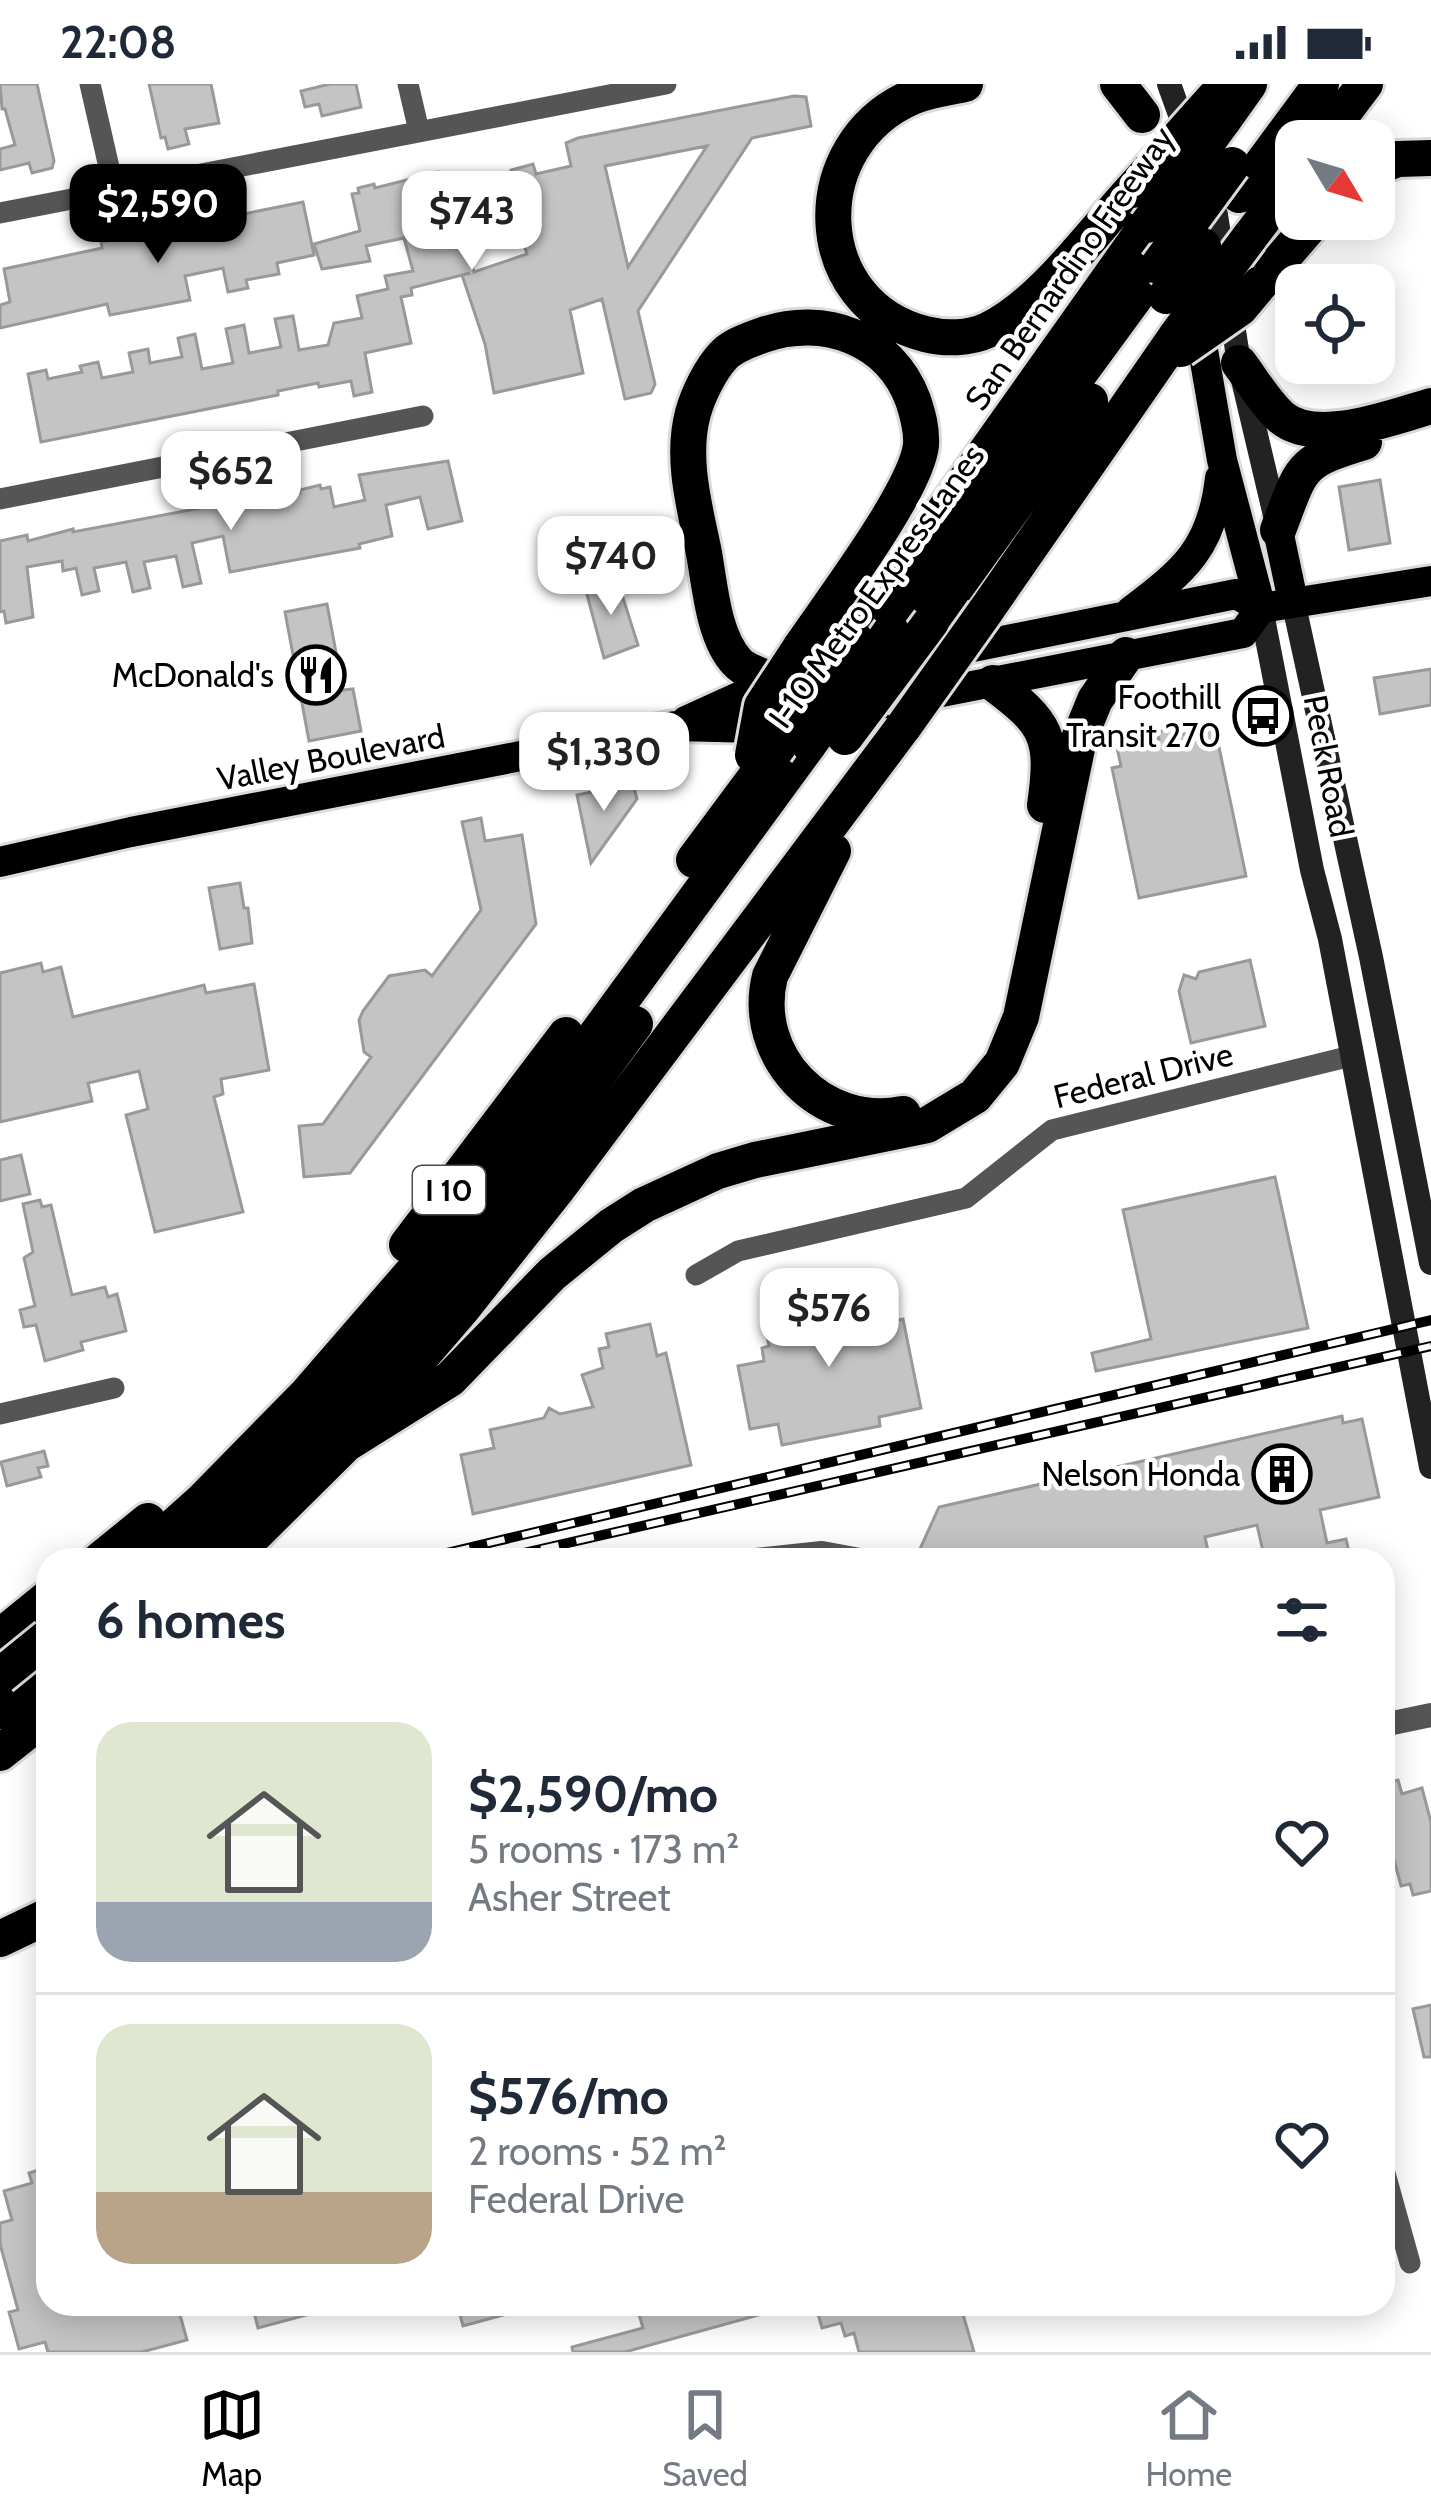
<!DOCTYPE html>
<meta charset="utf-8">
<style>
:root{--surface:#fff;--page:#f6f6f7;--text:#1f2937;--muted:#747a83;--line:#e0e1e3;--accent:#000}
body{margin:0;font-family:Cabin,sans-serif;background:var(--page);color:var(--text);height:100vh;display:flex;flex-direction:column;font-size:45px;white-space:nowrap}
*{box-sizing:border-box;margin:0}
p{font-size:39px;color:var(--muted)}
.icon{flex:none;width:66px;height:66px;fill:none;stroke:currentColor;stroke-width:2;stroke-linecap:round;stroke-linejoin:round}
.map{position:relative;flex:1;overflow:hidden}
.drawer{position:absolute;left:36px;top:1464px;width:1359px;height:768px;display:flex;flex-direction:column;background:var(--surface);border-radius:36px;box-shadow:0 6px 30px #0003}
.drawer>*{flex:none}
.needle{width:78px;rotate:128deg}
.controls{position:absolute;left:1275px;top:36px;display:grid;gap:24px}
.controls a{display:grid;place-items:center;width:120px;height:120px;border-radius:24px;background:var(--surface);box-shadow:0 6px 30px #0003;font-size:60px}
.price{position:absolute;translate:-50% -102px;padding:0 27px;border-radius:24px;background:#fff;color:#222;font-size:39px;line-height:78px;filter:drop-shadow(0 3px 6px #0008)}
.price::after{content:'';position:absolute;left:50%;top:72px;width:36px;height:27px;margin-left:-18px;background:inherit;clip-path:polygon(0 0,100% 0,50% 100%)}
.price.active{background:var(--accent);color:#fff}
ul{padding:0;list-style:none}
li{display:flex;align-items:center;gap:36px;height:300px;padding:0 60px}
li+li{border-top:3px solid var(--line)}
li span{display:grid;place-items:center;flex:none;width:336px;height:240px;border-radius:36px;color:#555}
li>.icon{margin-inline-start:auto}
span .icon{width:144px;height:144px;fill:#fffc;stroke-width:1}
li b{font-size:51px}
h2{display:flex;justify-content:space-between;align-items:center;height:144px;padding:0 60px;font-size:51px}
.status{display:flex;justify-content:space-between;align-items:center;height:84px;padding:0 60px;background:var(--surface);direction:ltr}
.status svg{height:33px;fill:currentColor}
.tab-bar{display:flex;justify-content:space-around;align-items:center;height:168px;border-top:3px solid var(--line);background:var(--surface);font-size:33px;color:var(--muted)}
.tab-bar a{display:grid;justify-items:center;gap:6px}
.tab-bar .active{color:var(--accent)}
.map>svg:first-child{display:block}
.building{fill:#c4c4c4;stroke:#999;stroke-width:3;fill-rule:evenodd}
.lines{fill:none;stroke-linecap:round;stroke-linejoin:round}
.primary-casing{stroke:#dbdbdb;stroke-width:36}
.motorway-casing{stroke:#dbdbdb;stroke-width:42}
.minor{stroke:#555;stroke-width:21}
.tertiary{stroke:#555;stroke-width:24}
.secondary{stroke:#222;stroke-width:24}
.primary{stroke:#000;stroke-width:30}
.motorway{stroke:#000;stroke-width:36}
.rail-casing{stroke:#000;stroke-width:10}
.rail{stroke:#fff;stroke-width:6;stroke-dasharray:18;stroke-linecap:butt}
.motorway-bridge-casing{stroke:#dbdbdb;stroke-width:42;stroke-linecap:butt}
.motorway-bridge{stroke:#000;stroke-width:36}
.labels{text-anchor:middle;dominant-baseline:central;stroke-width:9;stroke-linejoin:round;paint-order:stroke}
.shield{fill:#fff;stroke:#4c4c4c;stroke-width:3}
.shield-label{font-size:30px;font-weight:bold;fill:#000}
.street-label{font-size:33px;fill:#000;stroke:#fff}
.poi-label{font-size:33px;fill:#000;stroke:#fff;text-anchor:end}
</style>
<div class="status"><b>22:08</b><svg viewBox="0 0 49 12"><path d="M0 12V9h3v3zM5 12V6h3v6zM10 12V3h3v9zM15 12V0h3v12zM26 1h20v11H26zM47 4h2v5h-2z"/></svg></div>
<div class="map">
<svg width="1431" height="2268" viewBox="0 0 1431 2268">
<rect width="100%" height="100%" fill="#fff"/>
<!-- building -->
<path class="building" d="M 0,0 L 37,0 L 54,77 L 52,84 L 32,89 L 29,79 L 0,86 L 0,65 L 15,61 L 5,25 L 2,25 Z
M 149,0 L 211,0 L 219,39 L 185,45 L 189,60 L 168,65 L 165,53 L 161,54 Z
M 330,0 L 356,0 L 361,23 L 322,32 L 319,20 L 305,23 L 301,7 Z
M 794,12 L 806,13 L 811,42 L 752,54 L 638,227 L 655,300 L 651,309 L 625,315 L 602,215 L 570,226 L 583,289 L 494,309 L 485,260 L 462,191 L 470,189 L 411,204 L 412,211 L 401,213 L 411,259 L 365,269 L 372,308 L 354,312 L 351,297 L 319,303 L 318,299 L 278,307 L 278,311 L 41,358 L 28,290 L 46,286 L 48,295 L 82,288 L 80,282 L 98,278 L 102,294 L 133,288 L 129,269 L 148,265 L 150,279 L 182,273 L 178,254 L 195,250 L 202,285 L 233,279 L 226,245 L 244,241 L 249,269 L 281,263 L 275,235 L 293,232 L 299,266 L 328,261 L 334,239 L 362,234 L 357,212 L 388,205 L 385,192 L 413,187 L 404,154 L 366,162 L 370,177 L 322,185 L 314,160 L 360,147 L 352,110 L 359,109 L 358,104 L 374,100 L 375,104 L 438,88 L 439,93 L 452,90 L 459,109 L 513,95 L 511,86 L 533,80 L 536,90 L 571,82 L 566,59 L 578,54 ZM 707,62 L 628,183 L 605,82 ZM 514,130 L 527,170 L 474,188 L 463,147 Z
M 303,118 L 314,171 L 277,179 L 279,190 L 246,196 L 248,204 L 228,208 L 223,184 L 185,192 L 190,216 L 110,231 L 107,220 L 0,244 L 0,221 L 10,218 L 4,185 L 102,164 L 101,158 L 139,151 L 140,157 L 170,150 L 169,145 Z
M 448,377 L 462,437 L 428,445 L 420,413 L 386,421 L 392,452 L 359,460 L 360,464 L 230,488 L 223,452 L 192,459 L 201,499 L 183,503 L 176,472 L 144,478 L 150,504 L 133,508 L 126,478 L 94,484 L 99,507 L 82,511 L 76,484 L 63,487 L 62,477 L 27,483 L 33,533 L 6,539 L 4,527 L 0,528 L 0,457 L 27,451 L 28,457 L 73,445 L 73,448 L 270,411 L 271,414 L 300,409 L 300,406 L 320,401 L 321,405 L 330,403 L 334,423 L 365,416 L 359,391 Z
M 1380,396 L 1390,459 L 1349,466 L 1339,403 Z
M 617,495 L 638,561 L 604,574 L 585,503 Z
M 327,520 L 343,606 L 353,605 L 361,647 L 309,657 L 285,528 Z
M 1431,585 L 1431,621 L 1380,630 L 1374,594 Z
M 1173,644 L 1174,652 L 1215,644 L 1246,792 L 1139,814 L 1112,684 L 1121,682 L 1117,664 L 1159,655 L 1157,648 Z
M 633,700 L 637,715 L 591,779 L 577,711 Z
M 481,734 L 485,757 L 522,751 L 536,840 L 350,1089 L 304,1093 L 299,1042 L 323,1040 L 371,973 L 364,968 L 359,936 L 363,927 L 389,892 L 425,886 L 432,892 L 481,826 L 462,738 Z
M 240,799 L 244,824 L 248,824 L 252,859 L 220,865 L 209,804 Z
M 1250,876 L 1265,942 L 1191,959 L 1179,907 L 1184,891 L 1196,895 L 1199,888 Z
M 41,879 L 43,888 L 61,883 L 73,933 L 204,901 L 206,909 L 254,900 L 269,986 L 221,995 L 223,1010 L 214,1013 L 243,1128 L 155,1148 L 126,1031 L 148,1025 L 139,987 L 88,999 L 92,1017 L 0,1038 L 0,889 Z
M 21,1071 L 30,1110 L 0,1117 L 0,1076 Z
M 1275,1093 L 1308,1244 L 1096,1287 L 1092,1269 L 1151,1255 L 1123,1126 Z
M 40,1116 L 42,1123 L 51,1121 L 72,1211 L 105,1203 L 108,1213 L 117,1210 L 126,1247 L 81,1258 L 83,1266 L 45,1277 L 36,1241 L 24,1243 L 20,1226 L 35,1222 L 24,1174 L 33,1168 L 23,1120 Z
M 868,1204 L 876,1241 L 903,1235 L 921,1324 L 879,1333 L 880,1342 L 782,1361 L 778,1340 L 750,1345 L 738,1282 L 764,1277 L 762,1264 L 769,1262 L 763,1231 L 791,1225 L 789,1219 Z
M 650,1240 L 657,1272 L 666,1269 L 691,1381 L 473,1430 L 461,1371 L 494,1364 L 490,1346 L 544,1334 L 549,1324 L 560,1330 L 593,1323 L 582,1291 L 603,1284 L 599,1265 L 609,1263 L 606,1250 Z
M 1342,1332 L 1343,1339 L 1362,1335 L 1379,1413 L 1320,1426 L 1327,1459 L 1346,1455 L 1351,1476 L 1265,1476 L 1257,1441 L 1205,1453 L 1210,1476 L 915,1476 L 939,1423 Z
M 44,1367 L 48,1382 L 38,1384 L 41,1393 L 7,1402 L 1,1378 Z
M 1398,1696 L 1402,1710 L 1422,1704 L 1431,1738 L 1431,1807 L 1413,1811 L 1410,1800 L 1401,1802 L 1383,1734 L 1383,1700 Z
M 1431,1921 L 1431,1973 L 1424,1973 L 1413,1925 Z
M 48,2083 L 48,2220 L 177,2220 L 187,2256 L 142,2268 L 48,2268 L 45,2258 L 19,2265 L 9,2228 L 18,2226 L 0,2160 L 0,2139 L 12,2136 L 4,2107 L 32,2099 L 29,2089 Z
M 252,2220 L 328,2220 L 329,2225 L 258,2244 Z
M 457,2220 L 525,2220 L 525,2225 L 463,2242 Z
M 636,2220 L 779,2220 L 780,2225 L 625,2268 L 573,2268 L 572,2263 L 643,2244 Z
M 815,2220 L 960,2220 L 974,2268 L 859,2268 L 854,2249 L 845,2252 L 841,2239 L 822,2244 Z"/>
<g class="lines">
<defs>
<path id="primary" d="M 1197,231 L 1222,376 L 1261,524
M 1278,446 L 1293,517
M 1131,527 C 1185,486 1212,464 1220,394
M 888,580 L 1236,510 L 1261,524 L 1431,497
M 855,625 L 1243,549 L 1261,524
M 686,637 L 741,612 L 788,601
M 0,778 L 131,748 L 675,642 L 757,644 L 778,640"/>
<path id="motorway" d="M 965,0 C 947,4 928,6 912,13 C 803,60 807,220 925,250 C 945,255 969,255 988,246 C 1042,220 1091,150 1132,106
M 1118,0 L 1142,31
M 1222,38 L 1249,0
M 1322,57 L 1365,0
M 1374,84 L 1398,75 L 1431,74
M 1239,111 L 1321,0
M 1249,154 L 1296,92
M 1260,200 L 1316,135
M 1239,279 C 1252,296 1265,319 1281,333 C 1316,363 1392,333 1431,322
M 1278,446 C 1302,384 1297,378 1364,358
M 985,528 L 1177,251
M 931,538 L 1090,317
M 891,547 L 1158,182
M 854,554 L 1147,141
M 993,599 C 1047,639 1055,653 1045,721
M 786,601 C 771,595 747,589 737,578 C 712,551 710,498 703,464 C 694,421 681,373 693,329 C 698,311 710,286 723,272 C 733,261 750,256 763,251 C 824,230 890,254 913,316 C 918,331 922,345 921,361 C 916,407 829,521 800,564
M 833,767 L 770,892 C 750,973 822,1046 903,1030
M 694,776 L 775,667
M 407,1161 L 566,951
M 346,1360 L 450,1295 L 552,1190 L 611,1142 L 644,1121 L 718,1087 L 755,1076 L 927,1041 L 975,1012 L 1002,979 L 1021,933 L 1079,655 L 1095,616 L 1126,571
M 100,1476 L 148,1437
M 136,1476 L 201,1418 L 307,1310 L 476,1115 L 809,660
M 180,1476 L 325,1336 L 450,1192 L 635,940
M 229,1476 L 346,1360 L 462,1225 L 558,1104 L 904,642
M 0,1553 L 48,1514
M 0,1627 L 48,1590
M 0,1669 L 48,1631
M 0,1855 L 48,1832"/>
</defs>
<!-- primary casing -->
<use href="#primary" class="primary-casing"/>
<!-- motorway casing -->
<use href="#motorway" class="motorway-casing"/>
<!-- minor -->
<path class="minor" d="M 90,0 L 114,105
M 408,0 L 419,47
M 0,129 L 666,0
M 0,415 L 423,332
M 696,1191 L 738,1167 L 966,1114 L 1052,1046 L 1351,972
M 0,1330 L 114,1304
M 1383,2082 L 1410,2179"/>
<!-- tertiary -->
<path class="tertiary" d="M 756,1476 L 822,1469 L 860,1476
M 1383,1641 L 1431,1631"/>
<!-- secondary -->
<path class="secondary" d="M 1169,0 L 1188,53
M 1206,103 L 1216,131 L 1239,279 L 1278,444
M 1293,517 L 1371,873 L 1431,1179
M 1261,524 L 1312,786 L 1330,855 L 1431,1383"/>
<!-- primary -->
<use href="#primary" class="primary"/>
<!-- motorway -->
<use href="#motorway" class="motorway"/>
<defs>
<path id="rail" d="M 506,1473 L 1431,1262
M 417,1476 L 1431,1236
M 0,1584 L 48,1573"/>
</defs>
<!-- rail casing -->
<use href="#rail" class="rail-casing"/>
<!-- rail -->
<use href="#rail" class="rail"/>
<defs>
<path id="motorway-bridge" d="M 1132,106 L 1215,13
M 1147,141 L 1222,38
M 1158,182 L 1232,81
M 1166,212 L 1203,162
M 1177,251 L 1249,154
M 1181,265 L 1240,224 L 1260,200
M 904,642 L 985,528
M 845,653 L 931,538
M 809,660 L 891,547
M 775,667 L 854,554
M 753,671 L 762,622 L 800,564
M 0,1592 L 48,1553"/>
</defs>
<!-- motorway-bridge casing -->
<use href="#motorway-bridge" class="motorway-bridge-casing"/>
<!-- motorway-bridge -->
<use href="#motorway-bridge" class="motorway-bridge"/>
</g>
<!-- icons -->
<defs>
<symbol id="restaurant-ring" viewBox="-11 -11 22 22"><circle r="9.5" fill="#fff" stroke="#000" stroke-width="1.5"/><path d="M-5-6h1v4h1v-4h1v4h1v-4h1v5L-1.5 .5V6h-2V.5L-5-1ZM5-6V6H3V1.5H1.5Q1.5-4 5-6Z" fill="#000"/></symbol>
<symbol id="bus-ring" viewBox="-11 -11 22 22"><circle r="9.5" fill="#fff" stroke="#000" stroke-width="1.5"/><path d="M-5-6H5V4H4V6H2V4H-2V6H-4V4H-5ZM-3.5-4V0h7V-4ZM-3.5 1.2v1.5H-2V1.2ZM2 1.2v1.5H3.5V1.2Z" fill="#000"/></symbol>
<symbol id="building-ring" viewBox="-11 -11 22 22"><circle r="9.5" fill="#fff" stroke="#000" stroke-width="1.5"/><path d="M-4-6H4V6H1V3H-1V6H-4ZM-2.5-4.3h1.7v1.8h-1.7ZM.8-4.3h1.7v1.8H.8ZM-2.5-1h1.7V.8h-1.7ZM.8-1h1.7V.8H.8Z" fill="#000"/></symbol>
</defs>
<g fill-rule="evenodd">
<use href="#restaurant-ring" x="283" y="558" width="66" height="66"/>
<use href="#bus-ring" x="1230" y="599" width="66" height="66"/>
<use href="#building-ring" x="1249" y="1357" width="66" height="66"/>
</g>
<g class="labels">
<!-- shield labels -->
<rect class="shield" x="413" y="1082" width="72" height="48" rx="9"/>
<g class="shield-label">
<text x="449" y="1106">I 10</text>
</g>
<!-- street labels -->
<g class="street-label">
<text transform="translate(1069 184) rotate(-55)">San Bernardino Freeway</text>
<text transform="translate(876 502) rotate(-54)">I-10 Metro ExpressLanes</text>
<text transform="translate(331 673) rotate(-11)">Valley Boulevard</text>
<text transform="translate(1329 682) rotate(79)">Peck Road</text>
<text transform="translate(1143 991) rotate(-14)">Federal Drive</text>
</g>
<!-- poi labels -->
<g class="poi-label">
<text x="274" y="591">McDonald's</text>
<text x="1221" y="613">Foothill<tspan x="1221" dy="38">Transit 270</tspan></text>
<text x="1240" y="1390">Nelson Honda</text>
</g>
</g>
</svg>
<div class="controls">
<a><svg class="needle" viewBox="-14 -14 28 28"><path d="M0-13l5 13h-10z" fill="#e53935"/><path d="M0 13l5-13h-10z" fill="#747a83"/></svg></a>
<a><svg class="icon" aria-label="locate" viewBox="0 0 24 24"><circle cx="12" cy="12" r="6"/><path d="M12 2v4M12 18v4M2 12h4M18 12h4"/></svg></a>
</div>
<b class="price active" style="left:158px;top:182px">$2,590</b>
<b class="price" style="left:472px;top:189px">$743</b>
<b class="price" style="left:231px;top:449px">$652</b>
<b class="price" style="left:611px;top:534px">$740</b>
<b class="price" style="left:604px;top:730px">$1,330</b>
<b class="price" style="left:829px;top:1286px">$576</b>
<section class="drawer">
<h2>6 homes<svg class="icon" aria-label="filters" viewBox="0 0 24 24"><path d="M4 7h16M4 17h16"/><circle cx="9" cy="7" r="2"/><circle cx="15" cy="17" r="2"/></svg></h2>
<ul>
<li><span style="background:linear-gradient(#dfe7d0 75%,#9aa5b1 0)"><svg class="icon" aria-label="home" viewBox="0 0 24 24"><path d="M3 11l9-7 9 7M6 9v11h12V9"/></svg></span><div><b>$2,590/mo</b><p>5 rooms · 173 m²</p><p>Asher Street</p></div><svg class="icon" aria-label="heart" viewBox="0 0 24 24"><path d="M12 20l-8-8c-3-5 5-10 8-4 3-6 11-1 8 4z"/></svg></li>
<li><span style="background:linear-gradient(#dfe7d0 70%,#b9a48a 0)"><svg class="icon" aria-label="home" viewBox="0 0 24 24"><path d="M3 11l9-7 9 7M6 9v11h12V9"/></svg></span><div><b>$576/mo</b><p>2 rooms · 52 m²</p><p>Federal Drive</p></div><svg class="icon" aria-label="heart" viewBox="0 0 24 24"><path d="M12 20l-8-8c-3-5 5-10 8-4 3-6 11-1 8 4z"/></svg></li>
</ul>
</section>
</div>
<nav class="tab-bar">
<a class="active"><svg class="icon" aria-label="map" viewBox="0 0 24 24"><path d="M3 6l6-2 6 2 6-2v14l-6 2-6-2-6 2zM9 4v14M15 6v14"/></svg>Map</a>
<a><svg class="icon" aria-label="saved" viewBox="0 0 24 24"><path d="M7 4h10v16l-5-4-5 4z"/></svg>Saved</a>
<a><svg class="icon" aria-label="home" viewBox="0 0 24 24"><path d="M3 11l9-7 9 7M6 9v11h12V9"/></svg>Home</a>
</nav>
